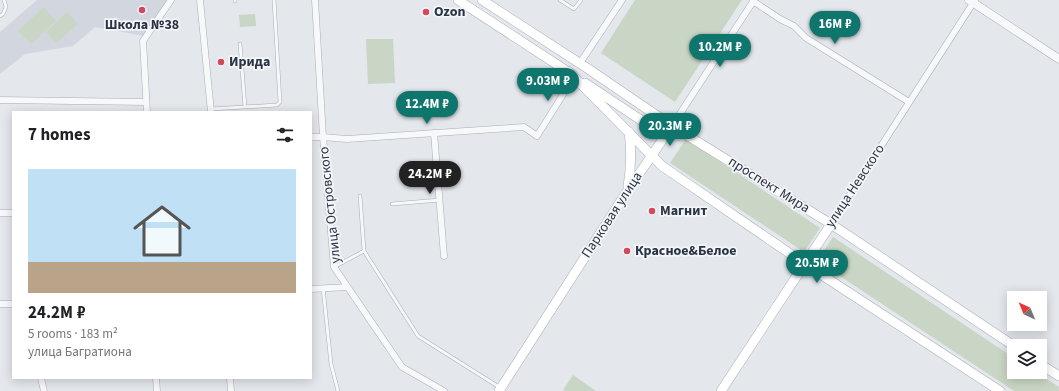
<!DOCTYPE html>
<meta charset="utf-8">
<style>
:root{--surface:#fff;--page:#f6f6f6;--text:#202124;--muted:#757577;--line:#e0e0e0;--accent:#0f766e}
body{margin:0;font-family:"Source Sans 3",sans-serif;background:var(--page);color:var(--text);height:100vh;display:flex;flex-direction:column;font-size:15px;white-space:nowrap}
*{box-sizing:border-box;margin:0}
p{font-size:13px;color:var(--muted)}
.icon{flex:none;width:22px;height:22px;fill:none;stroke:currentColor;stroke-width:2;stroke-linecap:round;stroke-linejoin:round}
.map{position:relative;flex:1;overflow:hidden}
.sheet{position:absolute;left:12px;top:111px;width:300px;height:268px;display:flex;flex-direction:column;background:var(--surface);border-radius:0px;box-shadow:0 2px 10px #0003}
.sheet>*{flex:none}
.needle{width:26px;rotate:316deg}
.buttons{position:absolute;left:1007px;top:291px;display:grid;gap:8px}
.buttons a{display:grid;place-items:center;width:40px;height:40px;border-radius:0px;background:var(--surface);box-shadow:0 2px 10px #0003;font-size:20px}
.price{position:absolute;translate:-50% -34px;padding:0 9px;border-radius:14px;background:var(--accent);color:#fff;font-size:13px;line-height:26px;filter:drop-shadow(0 1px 2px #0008)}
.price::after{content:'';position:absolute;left:50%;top:24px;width:12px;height:9px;margin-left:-6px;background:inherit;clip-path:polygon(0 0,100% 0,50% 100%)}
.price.on{background:#222;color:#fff}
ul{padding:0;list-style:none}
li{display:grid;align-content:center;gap:8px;height:212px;padding:0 16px}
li+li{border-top:1px solid var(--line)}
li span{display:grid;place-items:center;height:124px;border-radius:0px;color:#555}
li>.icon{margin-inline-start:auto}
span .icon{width:72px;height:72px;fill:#fffc;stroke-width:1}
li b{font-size:17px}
h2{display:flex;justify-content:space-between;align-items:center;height:48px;padding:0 16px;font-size:17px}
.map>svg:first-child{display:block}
.built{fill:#d2d6de}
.green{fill:#c9d6c5}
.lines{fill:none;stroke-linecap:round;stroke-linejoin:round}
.service-casing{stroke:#a9aeb7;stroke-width:4}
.minor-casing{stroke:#a9aeb7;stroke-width:7}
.tertiary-casing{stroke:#a9aeb7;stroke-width:9}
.secondary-casing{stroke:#a9aeb7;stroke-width:10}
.service{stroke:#f7f8fa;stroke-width:3}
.minor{stroke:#f7f8fa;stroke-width:6}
.tertiary{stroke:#f7f8fa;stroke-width:8}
.secondary{stroke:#fff;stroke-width:9}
.poi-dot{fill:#d1495b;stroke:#f4f6f9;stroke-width:1.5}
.labels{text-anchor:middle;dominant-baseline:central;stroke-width:3.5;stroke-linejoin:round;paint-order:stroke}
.poi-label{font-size:14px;font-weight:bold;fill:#2b3445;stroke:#f4f6f9;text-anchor:start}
.street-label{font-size:14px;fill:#2b3445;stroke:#f4f6f9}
</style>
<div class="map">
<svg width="1059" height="391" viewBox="0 0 1059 391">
<rect width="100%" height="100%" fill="#e4e7ec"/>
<!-- built -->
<path class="built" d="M 37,0 L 170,0 L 144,36 L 95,27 L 73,46 L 25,54 L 0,74 L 0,32 Z"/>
<!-- green -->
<path class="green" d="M 635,0 L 742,0 L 675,102 L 601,53 Z
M 44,7 L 56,21 L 31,44 L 18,31 Z
M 67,12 L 78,24 L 56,43 L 46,32 Z
M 255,14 L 256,26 L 240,27 L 239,15 Z
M 366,39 L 393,39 L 395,83 L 368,84 Z
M 686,139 L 820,228 L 804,252 L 670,163 Z
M 833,237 L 1014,358 L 1014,372 L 1036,372 L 1059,387 L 1059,391 L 1014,391 L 817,261 Z
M 573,375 L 596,391 L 566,391 L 563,390 Z"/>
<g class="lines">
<defs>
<path id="service" d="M 235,0 L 235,1
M 560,0 L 574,9 L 581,0
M 0,16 L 3,14 L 6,7 L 4,0
M 240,44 L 245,107
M 211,109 L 277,105 L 280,102 L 274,0
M 360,196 L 364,251 L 418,336 L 499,387
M 392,204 L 440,200
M 334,267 L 364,251
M 323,288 L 331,364 L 338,391"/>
<path id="minor" d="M 200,0 L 211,112
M 315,0 L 323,137 L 334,267 L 402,367 L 444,391
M 753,1 L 780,19 L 794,26 L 806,38 L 909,102
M 580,63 L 622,0
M 0,100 L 146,102
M 147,112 L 143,41 L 171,0
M 672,126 L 754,0
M 434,133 L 444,256
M 311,137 L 323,137 L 347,139 L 524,127 L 537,136 L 574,77
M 0,213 L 13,213
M 831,224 L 975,0
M 311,289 L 347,287
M 1,304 L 13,304
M 41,378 L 44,391
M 156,378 L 157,391
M 230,378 L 231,391"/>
<path id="tertiary" d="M 969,0 L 1059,59"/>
<path id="secondary" d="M 458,0 L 573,75
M 482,0 L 587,68 L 672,126 L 831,224 L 1014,346
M 568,71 L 662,166 L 805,264 L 1000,391
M 585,83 L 665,136
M 628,187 C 631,168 632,151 629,132
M 1040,364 L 1059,376
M 499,391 L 626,193 L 672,126
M 721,391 L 831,224"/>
</defs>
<!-- service casing -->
<use href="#service" class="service-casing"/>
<!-- minor casing -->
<use href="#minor" class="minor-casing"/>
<!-- tertiary casing -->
<use href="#tertiary" class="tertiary-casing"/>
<!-- secondary casing -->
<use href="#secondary" class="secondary-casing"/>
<!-- service -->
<use href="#service" class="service"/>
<!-- minor -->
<use href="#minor" class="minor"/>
<!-- tertiary -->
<use href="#tertiary" class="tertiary"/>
<!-- secondary -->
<use href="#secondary" class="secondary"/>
</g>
<!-- markers -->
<g class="poi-dot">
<circle cx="142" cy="10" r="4"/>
<circle cx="426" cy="12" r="4"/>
<circle cx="221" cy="62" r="4"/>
<circle cx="652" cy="211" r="4"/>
<circle cx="627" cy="251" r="4"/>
</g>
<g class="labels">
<!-- poi labels -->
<g class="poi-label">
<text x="434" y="12">Ozon</text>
<text x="142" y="25" text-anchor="middle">Школа №38</text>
<text x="229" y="62">Ирида</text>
<text x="660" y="211">Магнит</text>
<text x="635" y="251">Красное&amp;Белое</text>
</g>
<!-- street labels -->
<g class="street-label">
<text transform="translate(769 185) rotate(32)">проспект Мира</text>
<text transform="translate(855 186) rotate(-57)">улица Невского</text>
<text transform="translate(330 205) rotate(-96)">улица Островского</text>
<text transform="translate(612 215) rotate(-57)">Парковая улица</text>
</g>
</g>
</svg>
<div class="buttons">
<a><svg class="needle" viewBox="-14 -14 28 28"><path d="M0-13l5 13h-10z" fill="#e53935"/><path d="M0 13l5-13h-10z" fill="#757577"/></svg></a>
<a><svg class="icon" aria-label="layers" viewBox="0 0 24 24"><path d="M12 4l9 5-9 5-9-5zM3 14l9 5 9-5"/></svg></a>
</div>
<b class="price" style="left:835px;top:45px">16M ₽</b>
<b class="price" style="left:720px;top:68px">10.2M ₽</b>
<b class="price" style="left:548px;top:102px">9.03M ₽</b>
<b class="price" style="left:427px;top:125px">12.4M ₽</b>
<b class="price" style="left:670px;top:147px">20.3M ₽</b>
<b class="price on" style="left:430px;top:195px">24.2M ₽</b>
<b class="price" style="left:817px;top:284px">20.5M ₽</b>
<section class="sheet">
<h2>7 homes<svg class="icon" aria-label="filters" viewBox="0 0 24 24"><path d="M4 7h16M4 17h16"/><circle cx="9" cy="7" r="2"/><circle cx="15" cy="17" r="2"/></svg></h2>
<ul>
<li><span style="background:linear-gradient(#bfe0f5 75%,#b9a48a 0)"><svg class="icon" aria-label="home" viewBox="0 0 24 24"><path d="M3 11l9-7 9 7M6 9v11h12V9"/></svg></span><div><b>24.2M ₽</b><p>5 rooms · 183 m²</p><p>улица Багратиона</p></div></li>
</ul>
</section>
</div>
